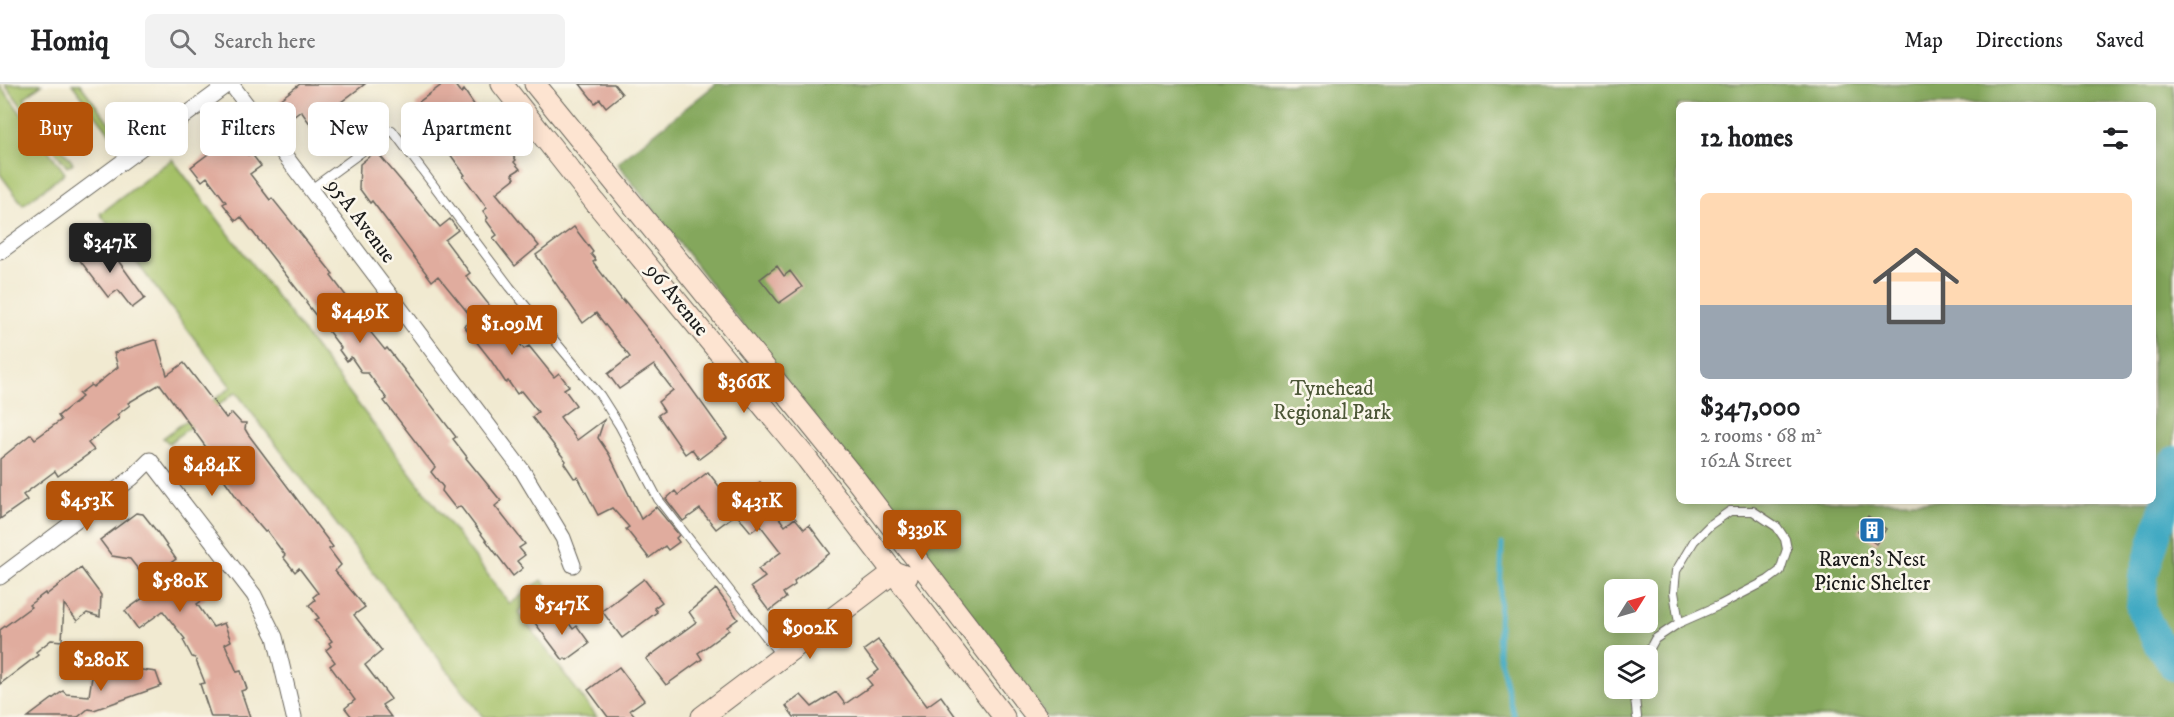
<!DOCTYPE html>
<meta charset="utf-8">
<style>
:root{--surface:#fff;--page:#f2f2f2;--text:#202124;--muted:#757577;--line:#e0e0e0;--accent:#b45309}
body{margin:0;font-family:"IM FELL DW Pica",serif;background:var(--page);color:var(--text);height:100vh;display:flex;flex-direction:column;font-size:22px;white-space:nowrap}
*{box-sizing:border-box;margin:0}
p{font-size:20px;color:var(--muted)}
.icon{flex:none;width:33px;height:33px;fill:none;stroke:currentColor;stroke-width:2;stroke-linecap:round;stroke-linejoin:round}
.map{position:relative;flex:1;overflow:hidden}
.details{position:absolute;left:1676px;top:18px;width:480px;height:402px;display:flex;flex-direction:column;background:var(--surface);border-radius:9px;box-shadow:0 3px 15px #0003}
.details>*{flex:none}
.banner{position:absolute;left:18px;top:18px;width:570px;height:54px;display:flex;gap:12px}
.needle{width:39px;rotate:53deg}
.fabs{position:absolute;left:1604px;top:495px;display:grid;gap:12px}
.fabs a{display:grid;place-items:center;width:54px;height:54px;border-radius:9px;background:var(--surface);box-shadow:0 3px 15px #0003;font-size:30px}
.price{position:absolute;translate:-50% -51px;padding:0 14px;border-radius:6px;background:var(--accent);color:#fff;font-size:20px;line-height:39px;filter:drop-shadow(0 2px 3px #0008)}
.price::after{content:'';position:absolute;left:50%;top:36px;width:18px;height:14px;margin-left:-9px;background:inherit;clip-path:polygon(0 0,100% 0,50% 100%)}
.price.active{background:#222;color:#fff}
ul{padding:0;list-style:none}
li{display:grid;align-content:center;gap:12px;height:318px;padding:0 24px}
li+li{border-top:2px solid var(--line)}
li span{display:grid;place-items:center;height:186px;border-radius:9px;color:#555}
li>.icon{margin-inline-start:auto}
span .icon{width:108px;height:108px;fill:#fffc;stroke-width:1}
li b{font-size:26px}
h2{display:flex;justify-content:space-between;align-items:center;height:72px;padding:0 24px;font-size:26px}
.pill{padding:0 21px;border-radius:9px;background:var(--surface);box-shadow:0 3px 15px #0003;font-size:21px;line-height:54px}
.pill.active{background:var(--accent);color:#fff}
header{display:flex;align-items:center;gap:36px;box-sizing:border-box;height:84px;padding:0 30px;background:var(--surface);border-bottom:2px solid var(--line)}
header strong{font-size:28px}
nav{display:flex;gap:33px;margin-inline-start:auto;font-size:21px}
.search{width:420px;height:54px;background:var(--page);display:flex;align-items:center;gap:15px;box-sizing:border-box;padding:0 21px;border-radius:9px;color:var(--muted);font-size:22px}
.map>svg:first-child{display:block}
.green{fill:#a5c168;stroke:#606e42;stroke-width:1.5}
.forest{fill:#84a75c;stroke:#50623c;stroke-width:1.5;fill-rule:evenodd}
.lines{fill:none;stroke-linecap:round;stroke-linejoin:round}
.stream{stroke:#43aac3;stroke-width:5}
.river{stroke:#43aac3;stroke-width:30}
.building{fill:#e0ac9e}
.lane-casing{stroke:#67645b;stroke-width:10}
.street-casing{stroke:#67645b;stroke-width:17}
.secondary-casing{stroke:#67645b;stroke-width:23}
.lane{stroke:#fff;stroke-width:8}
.street{stroke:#fff;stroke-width:15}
.secondary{stroke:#fde4d1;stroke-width:21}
.labels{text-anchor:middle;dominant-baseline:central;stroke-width:5;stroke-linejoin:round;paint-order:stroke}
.street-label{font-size:21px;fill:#1c1c1c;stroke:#fbf7ec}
.park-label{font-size:21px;fill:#4c5637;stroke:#fbf7ec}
.poi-label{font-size:21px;fill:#1c1c1c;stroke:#fbf7ec}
</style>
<header>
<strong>Homiq</strong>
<div class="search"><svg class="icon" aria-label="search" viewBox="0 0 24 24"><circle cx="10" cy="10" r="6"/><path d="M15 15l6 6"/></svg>Search here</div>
<nav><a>Map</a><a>Directions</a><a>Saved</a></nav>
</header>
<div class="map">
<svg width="2174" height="633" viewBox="0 0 2174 633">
<rect width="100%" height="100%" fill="#fbf7ec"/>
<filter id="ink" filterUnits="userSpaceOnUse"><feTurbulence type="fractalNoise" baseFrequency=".0167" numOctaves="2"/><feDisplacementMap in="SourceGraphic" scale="12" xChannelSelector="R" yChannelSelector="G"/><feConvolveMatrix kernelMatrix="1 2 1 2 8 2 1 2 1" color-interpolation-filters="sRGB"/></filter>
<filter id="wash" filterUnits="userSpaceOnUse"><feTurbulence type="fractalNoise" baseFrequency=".008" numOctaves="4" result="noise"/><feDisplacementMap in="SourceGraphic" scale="24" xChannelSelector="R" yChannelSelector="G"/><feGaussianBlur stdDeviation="1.35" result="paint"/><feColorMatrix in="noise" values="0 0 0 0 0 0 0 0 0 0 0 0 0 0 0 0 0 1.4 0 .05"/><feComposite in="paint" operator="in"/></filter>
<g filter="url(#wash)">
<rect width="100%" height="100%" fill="#f1ead1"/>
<!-- green -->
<path class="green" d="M 5,0 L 42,0 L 24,14 L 73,79 L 67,83 Z
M 72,0 L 80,0 L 117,49 L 112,52 Z
M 0,1 L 65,89 L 23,121 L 0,90 Z
M 172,75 L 510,520 L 542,496 L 548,504 L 518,528 L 597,633 L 483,633 L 236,308 L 169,359 L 163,354 L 231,303 L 100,130 Z"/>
<!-- forest -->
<path class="forest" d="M 716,0 L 2174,0 L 2174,633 L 1047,633 L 617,79 ZM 1678,21 L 2152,21 L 2152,417 L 1678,417 ZM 1614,506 L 1647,506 L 1647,538 L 1614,538 ZM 1614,572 L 1647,572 L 1647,604 L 1614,604 Z"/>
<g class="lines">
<!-- stream -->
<path class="stream" d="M 1502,460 L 1498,567 L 1514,633"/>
<!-- river -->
<path class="river" d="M 2174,377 L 2167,414 L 2143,493 L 2141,525 L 2157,557 L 2174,582"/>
</g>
<g id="blocks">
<!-- building -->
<path class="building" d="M 300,0 L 365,0 L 328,28 L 330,31 L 313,44 L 301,27 L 293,33 L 279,16 Z
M 443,0 L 454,0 L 461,9 L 464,6 L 494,50 L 496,49 L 516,76 L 514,78 L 520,85 L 512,90 L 515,94 L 496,109 L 539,162 L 515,182 L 493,154 L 497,151 L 486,136 L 488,134 L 483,127 L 487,124 L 463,92 L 465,91 L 415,21 Z
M 580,0 L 614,0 L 622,10 L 606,23 L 600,15 L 595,19 Z
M 235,55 L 248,71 L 251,69 L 261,82 L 250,90 L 270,116 L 272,114 L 333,190 L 331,192 L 353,221 L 350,223 L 385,266 L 387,264 L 423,310 L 456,353 L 453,355 L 467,373 L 466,374 L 501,417 L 495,422 L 525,460 L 519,464 L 525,471 L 517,477 L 523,484 L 513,492 L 460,422 L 456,425 L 442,407 L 443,403 L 431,388 L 435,383 L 384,317 L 387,315 L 368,289 L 362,289 L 351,273 L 347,277 L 339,266 L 341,264 L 326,244 L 320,244 L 321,238 L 306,219 L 307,218 L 241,133 L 236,137 L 223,120 L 226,118 L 207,93 L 202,97 L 191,83 L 224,58 L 227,62 Z
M 376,67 L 440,143 L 450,135 L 458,146 L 445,156 L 470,189 L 466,192 L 524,265 L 529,262 L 554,293 L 559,289 L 569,302 L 564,305 L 576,321 L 560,333 L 577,356 L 604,336 L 598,354 L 609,370 L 641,435 L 656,423 L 679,451 L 676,454 L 679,458 L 668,466 L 665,462 L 649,474 L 626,445 L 629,443 L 612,424 L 598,431 L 578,393 L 574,394 L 564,379 L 566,377 L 532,333 L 538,328 L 521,307 L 517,310 L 508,297 L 506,299 L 490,275 L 464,242 L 473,235 L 438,192 L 432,197 L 372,117 L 370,119 L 359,104 L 360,80 Z
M 574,143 L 593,168 L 591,170 L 596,176 L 593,178 L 624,219 L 624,216 L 655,254 L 727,354 L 699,375 L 692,365 L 685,370 L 658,331 L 664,327 L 658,318 L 673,306 L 654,281 L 619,305 L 608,290 L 630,273 L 596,229 L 583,239 L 536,171 Z
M 89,159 L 95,167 L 102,161 L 106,167 L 112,168 L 145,214 L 132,224 L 118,206 L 108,213 L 75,170 Z
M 777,182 L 784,192 L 790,187 L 802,203 L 779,219 L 760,195 Z
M 154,256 L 157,257 L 167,291 L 184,279 L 226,334 L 232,329 L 241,339 L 246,339 L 245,345 L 248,350 L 333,463 L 329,465 L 341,481 L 335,487 L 365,523 L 354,531 L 382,567 L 365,581 L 391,615 L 382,621 L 391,633 L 352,633 L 345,624 L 355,616 L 330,582 L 335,578 L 326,566 L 331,562 L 329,559 L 332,557 L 315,536 L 319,534 L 309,521 L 315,516 L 313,513 L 318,509 L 299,484 L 295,488 L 283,473 L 285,471 L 267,447 L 265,448 L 242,421 L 221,391 L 224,388 L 160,300 L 128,319 L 130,321 L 117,331 L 119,334 L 88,359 L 94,366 L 58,392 L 55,387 L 23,411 L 27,416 L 0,435 L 0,375 L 31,350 L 35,355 L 61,336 L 58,332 L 82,313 L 79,310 L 91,301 L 93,303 L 118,283 L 114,269 Z
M 708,388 L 732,419 L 760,398 L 775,418 L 770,422 L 785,442 L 795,434 L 804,445 L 809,441 L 830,469 L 794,497 L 795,501 L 783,509 L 786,514 L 769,527 L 751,503 L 765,493 L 758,485 L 781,468 L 760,441 L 751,448 L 736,430 L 716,445 L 700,425 L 683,437 L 666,415 L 675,407 L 678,411 Z
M 136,429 L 143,430 L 158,449 L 176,475 L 172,478 L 191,502 L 195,499 L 206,514 L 197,520 L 213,543 L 224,539 L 231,557 L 225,560 L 237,588 L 241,587 L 247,605 L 241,607 L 250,633 L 211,633 L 200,600 L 205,599 L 195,574 L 192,573 L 183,556 L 185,555 L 163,527 L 138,545 L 125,527 L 150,509 L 142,498 L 145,494 L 130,475 L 112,472 L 100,456 Z
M 1868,432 L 1886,445 L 1876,460 L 1858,447 Z
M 81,484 L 101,511 L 100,533 L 87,529 L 77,537 L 64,520 L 62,557 L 51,556 L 36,568 L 38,571 L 0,600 L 0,546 L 31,523 L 29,521 L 45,509 L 46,511 Z
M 644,495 L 662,518 L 654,524 L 657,528 L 622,554 L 602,527 Z
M 716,505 L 738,535 L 727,543 L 729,546 L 698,569 L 702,575 L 666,601 L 646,575 L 696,538 L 689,528 Z
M 551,527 L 561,541 L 568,538 L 573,545 L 577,542 L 588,557 L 589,560 L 567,576 L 565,574 L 563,576 L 535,539 Z
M 878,556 L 927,622 L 941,612 L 956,633 L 794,633 L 786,622 L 801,611 L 812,623 L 836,608 L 845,620 L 872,601 L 867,595 L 879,586 L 864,566 Z
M 113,582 L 156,588 L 161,602 L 94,626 L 88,625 L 78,633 L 28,633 L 63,607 L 66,610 L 89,612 L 92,593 L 97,594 L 98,588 Z
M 619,583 L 644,616 L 630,626 L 636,633 L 608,633 L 588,606 Z"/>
</g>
</g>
<g filter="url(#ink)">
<use href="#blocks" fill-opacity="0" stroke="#67645b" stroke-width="1.5"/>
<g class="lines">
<defs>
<path id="lane" d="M 311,105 L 392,46 L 510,203 L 600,311 L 619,341 L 658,415 L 781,572
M 1646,572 L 1655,555 L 1679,539 L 1720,521 L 1768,496 L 1780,487 L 1787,465 L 1785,455 L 1777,443 L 1753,427 L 1730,427 L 1710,441 L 1694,457 L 1676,487 L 1674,508 L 1679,539
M 1636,604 L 1635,614 L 1637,633"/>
<path id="street" d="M 231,0 L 522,386 L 563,454 L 573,481
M 0,168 L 228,0
M 0,493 L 132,394 L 150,376 L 254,511 L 275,553 L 294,633"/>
<path id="secondary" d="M 502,0 L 595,118 L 807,375 L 1004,633
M 535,0 L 856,396 L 1037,633
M 702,633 L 894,488 L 907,493"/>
</defs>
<!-- lane casing -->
<use href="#lane" class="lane-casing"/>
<!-- street casing -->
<use href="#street" class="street-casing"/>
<!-- secondary casing -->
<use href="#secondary" class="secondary-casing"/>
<!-- lane -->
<use href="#lane" class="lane"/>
<!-- street -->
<use href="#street" class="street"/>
<!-- secondary -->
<use href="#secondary" class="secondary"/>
</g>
</g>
<!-- icons -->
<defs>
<symbol id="building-square" viewBox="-11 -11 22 22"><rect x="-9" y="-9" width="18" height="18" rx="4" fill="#1f6fb2" stroke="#fbf7ec"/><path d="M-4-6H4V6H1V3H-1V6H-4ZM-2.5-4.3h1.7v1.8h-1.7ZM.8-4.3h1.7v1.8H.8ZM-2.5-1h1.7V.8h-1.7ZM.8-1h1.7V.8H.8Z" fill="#fff"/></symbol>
</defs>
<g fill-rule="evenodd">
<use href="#building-square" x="1857" y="431" width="30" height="30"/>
</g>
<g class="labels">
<!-- street labels -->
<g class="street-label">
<text transform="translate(361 137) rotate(53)">95A Avenue</text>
<text transform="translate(677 216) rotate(51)">96 Avenue</text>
</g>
<!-- park labels -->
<g class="park-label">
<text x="1332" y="305">Tynehead<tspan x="1332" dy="24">Regional Park</tspan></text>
</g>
<!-- poi labels -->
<g class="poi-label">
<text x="1872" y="476">Raven's Nest<tspan x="1872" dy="24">Picnic Shelter</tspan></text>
</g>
</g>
</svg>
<div class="fabs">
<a><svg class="needle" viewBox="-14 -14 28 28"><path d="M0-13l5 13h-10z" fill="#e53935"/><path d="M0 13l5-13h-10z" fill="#757577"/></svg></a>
<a><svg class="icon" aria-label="layers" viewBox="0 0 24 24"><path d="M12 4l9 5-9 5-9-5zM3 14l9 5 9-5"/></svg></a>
</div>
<b class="price active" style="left:110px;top:190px">$347K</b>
<b class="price" style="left:360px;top:260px">$449K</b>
<b class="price" style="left:512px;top:272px">$1.09M</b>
<b class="price" style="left:744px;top:330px">$366K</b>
<b class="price" style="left:212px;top:413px">$484K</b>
<b class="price" style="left:87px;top:448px">$453K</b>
<b class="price" style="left:757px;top:449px">$431K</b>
<b class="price" style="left:922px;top:477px">$339K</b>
<b class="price" style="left:180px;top:529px">$580K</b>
<b class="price" style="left:562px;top:552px">$547K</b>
<b class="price" style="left:810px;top:576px">$902K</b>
<b class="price" style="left:101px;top:608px">$280K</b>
<div class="banner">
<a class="pill active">Buy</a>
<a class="pill">Rent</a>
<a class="pill">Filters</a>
<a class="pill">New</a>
<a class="pill">Apartment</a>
</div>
<section class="details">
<h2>12 homes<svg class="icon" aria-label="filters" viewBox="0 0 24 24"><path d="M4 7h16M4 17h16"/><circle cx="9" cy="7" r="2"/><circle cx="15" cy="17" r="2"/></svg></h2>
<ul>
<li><span style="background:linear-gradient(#ffd9b3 60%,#9aa5b1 0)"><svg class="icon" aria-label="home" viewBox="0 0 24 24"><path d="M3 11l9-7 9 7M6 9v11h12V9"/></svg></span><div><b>$347,000</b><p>2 rooms · 68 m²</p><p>162A Street</p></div></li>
</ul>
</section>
</div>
